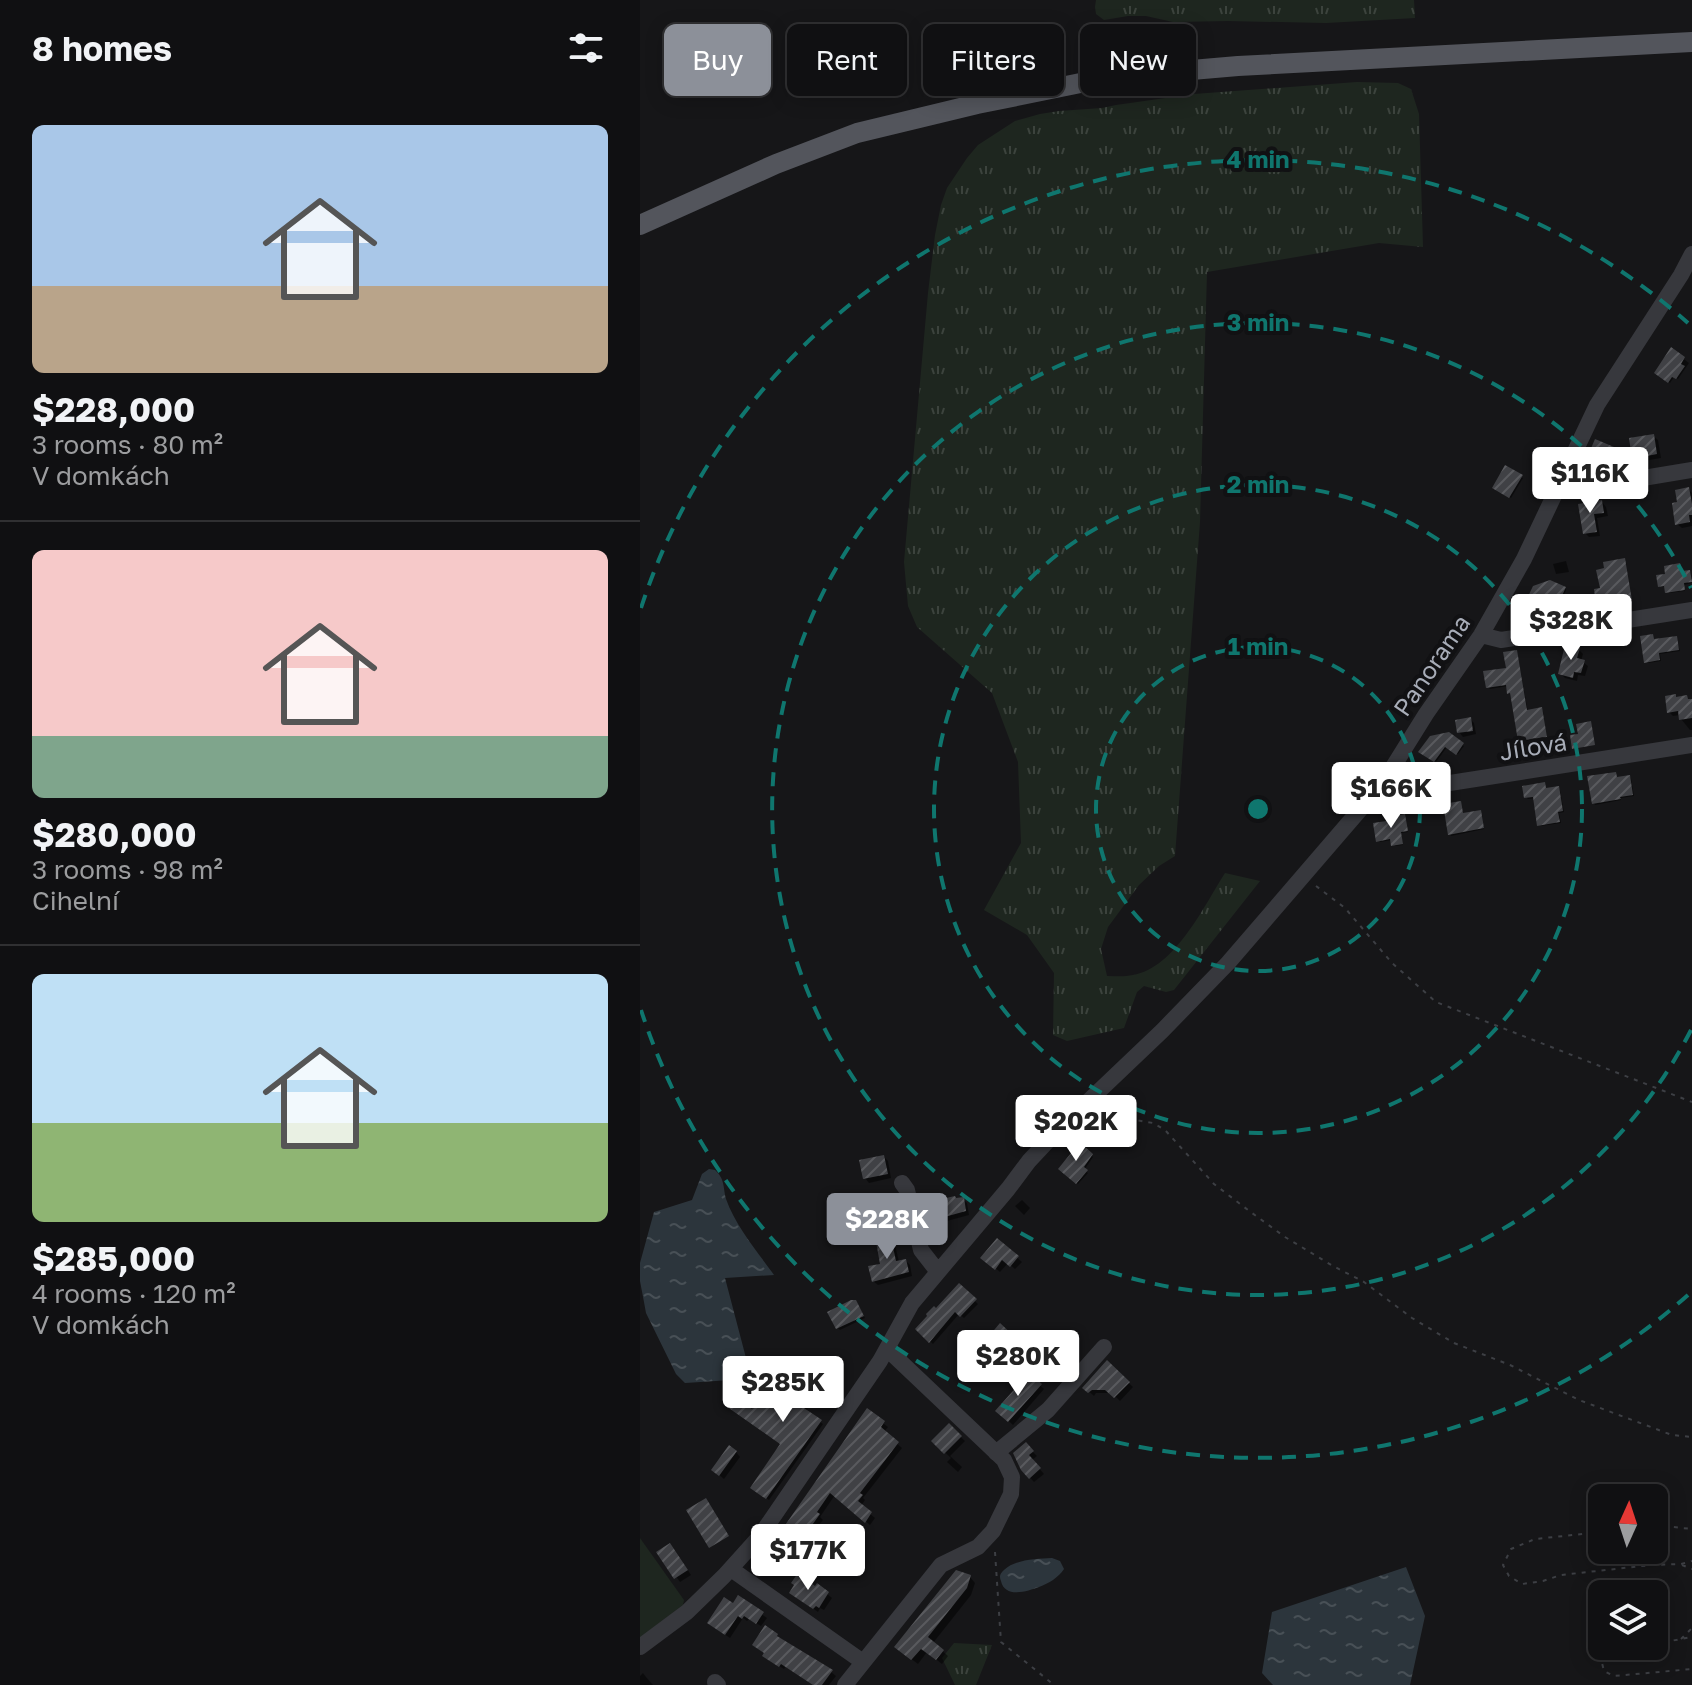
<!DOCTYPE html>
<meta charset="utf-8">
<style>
:root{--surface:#101012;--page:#1e1e20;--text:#f1f3f6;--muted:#9c9d9f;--line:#303032;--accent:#8c9099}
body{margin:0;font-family:"Golos Text",sans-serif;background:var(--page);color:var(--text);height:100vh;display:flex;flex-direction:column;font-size:30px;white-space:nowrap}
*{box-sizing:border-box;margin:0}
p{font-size:26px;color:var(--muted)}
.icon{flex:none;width:44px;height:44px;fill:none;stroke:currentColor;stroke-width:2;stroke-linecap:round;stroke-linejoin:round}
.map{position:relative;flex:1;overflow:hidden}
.details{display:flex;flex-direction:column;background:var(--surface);width:640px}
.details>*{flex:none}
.guide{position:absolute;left:24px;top:24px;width:760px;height:72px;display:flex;gap:16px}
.needle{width:52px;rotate:3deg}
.tools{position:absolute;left:948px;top:1484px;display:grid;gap:16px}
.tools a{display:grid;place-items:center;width:80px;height:80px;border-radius:12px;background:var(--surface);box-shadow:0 4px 20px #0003,0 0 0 2px var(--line);font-size:40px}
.price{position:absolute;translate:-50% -68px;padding:0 18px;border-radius:8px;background:#fff;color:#222;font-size:26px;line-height:52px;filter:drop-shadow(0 2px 4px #0008)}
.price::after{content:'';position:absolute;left:50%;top:48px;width:24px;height:18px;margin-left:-12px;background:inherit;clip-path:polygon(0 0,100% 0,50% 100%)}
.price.selected{background:var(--accent);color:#fff}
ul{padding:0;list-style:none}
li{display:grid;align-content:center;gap:16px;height:424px;padding:0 32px}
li+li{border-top:2px solid var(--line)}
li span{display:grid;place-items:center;height:248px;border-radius:12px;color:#555}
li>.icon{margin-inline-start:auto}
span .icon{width:144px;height:144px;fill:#fffc;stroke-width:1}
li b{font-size:34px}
h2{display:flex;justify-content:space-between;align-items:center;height:96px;padding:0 32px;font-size:34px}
.chip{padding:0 28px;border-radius:12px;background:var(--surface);box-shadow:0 4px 20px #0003,0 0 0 2px var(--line);font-size:28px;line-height:72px}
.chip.selected{background:var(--accent);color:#fff}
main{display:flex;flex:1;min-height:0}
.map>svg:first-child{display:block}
.grass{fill:url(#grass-tufts)}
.park{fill:#1e261f}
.water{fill:url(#water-ripples)}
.shadow{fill:#0007}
.building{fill:url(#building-hatch)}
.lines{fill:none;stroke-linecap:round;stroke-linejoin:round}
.path{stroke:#3d3f44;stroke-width:2;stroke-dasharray:4 6;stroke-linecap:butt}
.minor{stroke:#37383d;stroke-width:16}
.major{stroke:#53555c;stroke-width:20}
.ring{fill:none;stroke:#0f766e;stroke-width:4;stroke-dasharray:14 10}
.labels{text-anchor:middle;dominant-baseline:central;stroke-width:8;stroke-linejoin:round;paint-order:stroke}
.street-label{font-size:24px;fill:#a8adb8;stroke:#111113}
.centre{fill:#0f766e;stroke:#111113;stroke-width:4}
.ring-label{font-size:24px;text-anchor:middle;font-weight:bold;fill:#0f766e;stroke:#111113;stroke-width:8;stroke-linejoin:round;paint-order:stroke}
</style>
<main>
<section class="details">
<h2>8 homes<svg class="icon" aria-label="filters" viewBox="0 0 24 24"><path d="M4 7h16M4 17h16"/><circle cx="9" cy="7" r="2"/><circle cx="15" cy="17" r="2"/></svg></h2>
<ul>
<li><span style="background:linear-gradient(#a9c7e8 65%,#b9a48a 0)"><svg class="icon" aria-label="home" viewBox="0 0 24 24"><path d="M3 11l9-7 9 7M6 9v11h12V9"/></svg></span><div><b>$228,000</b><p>3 rooms · 80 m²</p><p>V domkách</p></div></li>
<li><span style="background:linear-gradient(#f6c9c9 75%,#7fa58c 0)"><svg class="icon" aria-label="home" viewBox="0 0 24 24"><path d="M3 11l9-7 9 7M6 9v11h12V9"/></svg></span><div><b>$280,000</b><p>3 rooms · 98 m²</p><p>Cihelní</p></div></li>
<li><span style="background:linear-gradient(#bfe0f5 60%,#8fb573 0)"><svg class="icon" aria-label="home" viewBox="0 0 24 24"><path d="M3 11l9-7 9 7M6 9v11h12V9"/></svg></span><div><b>$285,000</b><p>4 rooms · 120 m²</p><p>V domkách</p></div></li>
</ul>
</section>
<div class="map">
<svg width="1052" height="1685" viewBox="0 0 1052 1685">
<defs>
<pattern id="grass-tufts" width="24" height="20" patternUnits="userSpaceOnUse" patternTransform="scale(2)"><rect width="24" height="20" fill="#1e261f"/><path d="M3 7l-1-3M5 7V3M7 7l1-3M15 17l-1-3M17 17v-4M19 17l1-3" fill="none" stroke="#3c433d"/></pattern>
<pattern id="water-ripples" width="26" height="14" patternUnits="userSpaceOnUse" patternTransform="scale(2)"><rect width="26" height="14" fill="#2c353c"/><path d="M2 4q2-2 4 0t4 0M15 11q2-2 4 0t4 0" fill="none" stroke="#485056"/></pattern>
<pattern id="building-hatch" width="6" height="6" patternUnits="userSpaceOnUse" patternTransform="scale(2)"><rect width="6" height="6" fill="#404145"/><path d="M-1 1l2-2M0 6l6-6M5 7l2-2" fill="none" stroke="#595a5e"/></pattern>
</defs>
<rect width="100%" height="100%" fill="#161618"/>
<!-- grass -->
<path class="grass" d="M 456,0 L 774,0 L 775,18 L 686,23 L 588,21 L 533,22 L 506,16 L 488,16 L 464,20 L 456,14 L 455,7 Z
M 717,82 L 758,83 L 771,89 L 779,114 L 783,247 L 739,243 L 567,272 L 560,522 L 535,856 L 519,866 L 499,885 L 468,927 L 461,949 L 467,976 C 475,976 485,977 493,975 C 535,968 564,906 585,873 L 620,881 L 534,990 L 526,992 L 504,986 L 497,992 L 484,1028 L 427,1041 L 413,1035 L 414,973 L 387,935 L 344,910 L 381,843 L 378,762 L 352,693 L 277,627 L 268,606 L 264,562 L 288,293 L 295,235 L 301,205 L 307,188 L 327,158 L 338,145 L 375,121 L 400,114 L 419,111 L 462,108 L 476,105 L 554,94 Z
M 314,1643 L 352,1645 L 336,1685 L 315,1685 L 302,1658 Z"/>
<!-- park -->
<path class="park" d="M 0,1538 L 44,1600 L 43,1605 L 0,1638 Z"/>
<!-- water -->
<path class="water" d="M 69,1169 L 75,1170 C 85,1179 83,1187 86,1199 C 96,1227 117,1251 134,1275 L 85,1278 L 106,1358 L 100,1372 L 91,1380 L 45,1383 L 36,1374 L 6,1313 L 4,1302 L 0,1281 L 0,1263 L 14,1212 L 52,1200 L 62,1174 Z
M 412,1558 L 420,1561 L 424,1569 C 418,1578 409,1583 399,1587 C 388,1591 365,1599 361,1581 C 359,1576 360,1574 364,1570 C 376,1559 397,1559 412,1558 Z
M 766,1567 L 785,1616 L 770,1685 L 633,1685 L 622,1673 L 632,1612 Z"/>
<!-- shadow -->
<path class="shadow" d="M 1032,350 L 1049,363 L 1038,379 L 1034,377 L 1030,383 L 1016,373 Z
M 1013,436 L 1018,440 L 1021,458 L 998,462 L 994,458 Z
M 972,449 L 977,453 L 966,477 L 949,470 L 945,466 Z
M 881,477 L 883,478 L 871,498 L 856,489 Z
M 1048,489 L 1052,493 L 1052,526 L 1042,528 L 1037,524 L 1039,504 Z
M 962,502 L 966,507 L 968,516 L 957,518 L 960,536 L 949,537 L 945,533 L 940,506 Z
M 926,561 L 929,572 L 916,574 L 913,564 Z
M 986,562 L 992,601 L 960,606 L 958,605 L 962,590 Z
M 1040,565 L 1042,573 L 1050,572 L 1051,573 L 1052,583 L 1044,585 L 1045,591 L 1029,593 L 1026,587 L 1020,586 Z
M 894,587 L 925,588 L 926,590 L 922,600 L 910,595 L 902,613 L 888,606 Z
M 1036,638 L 1040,651 L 1020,654 L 1021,661 L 1008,663 L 1006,662 L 1014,641 Z
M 939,650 L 943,654 L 941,661 L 948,666 L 945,676 L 938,675 L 937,681 L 925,678 L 921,674 Z
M 877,652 L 888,712 L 901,710 L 903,711 L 907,738 L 881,742 L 868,686 L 850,689 L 848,687 L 868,669 Z
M 1047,698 L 1052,701 L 1052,730 L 1050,730 L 1041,719 L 1040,715 L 1033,716 L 1029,712 L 1038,699 Z
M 830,719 L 834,723 L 836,734 L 823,737 L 819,732 Z
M 808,734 L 824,746 L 818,754 L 807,747 L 796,762 L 781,751 Z
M 976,774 L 978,779 L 990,777 L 991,778 L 994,796 L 981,798 L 981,800 L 955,805 L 954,803 Z
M 904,784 L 907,790 L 919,789 L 920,790 L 924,812 L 919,813 L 921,823 L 901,826 L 895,798 L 888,799 L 886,797 Z
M 820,803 L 823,815 L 840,812 L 842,814 L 844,829 L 811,836 L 810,834 Z
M 764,816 L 768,832 L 761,833 L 763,845 L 755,846 L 752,840 L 740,842 L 738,841 Z
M 440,1145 L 453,1157 L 444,1170 L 448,1173 L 438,1184 L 421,1169 Z
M 244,1157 L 248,1161 L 251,1178 L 229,1183 L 225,1178 Z
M 323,1199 L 327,1203 L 329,1215 L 307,1221 L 303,1217 Z
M 382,1200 L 390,1208 L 384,1215 L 375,1206 Z
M 250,1235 L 254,1240 L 259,1262 L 266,1261 L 270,1265 L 272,1276 L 238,1285 L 233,1281 L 243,1265 Z
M 358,1241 L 382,1262 L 375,1269 L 368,1263 L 360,1272 L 343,1258 Z
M 319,1286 L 338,1304 L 324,1318 L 319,1314 L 293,1344 L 278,1329 Z
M 218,1305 L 225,1318 L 200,1330 L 198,1328 Z
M 360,1326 L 378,1342 L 364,1358 L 347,1341 Z
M 467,1363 L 493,1387 L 480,1401 L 472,1393 L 456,1393 L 454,1396 L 445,1388 Z
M 172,1369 L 190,1388 L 165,1411 L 183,1424 L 129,1500 L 114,1490 L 143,1444 L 112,1411 L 143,1396 Z
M 389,1376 L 404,1389 L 373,1425 L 358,1411 Z
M 227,1411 L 248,1427 L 244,1432 L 262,1448 L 223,1498 L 225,1500 L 221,1506 L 235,1518 L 230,1525 L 195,1495 L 180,1517 L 183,1520 L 173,1532 L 188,1544 L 182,1553 L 177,1549 L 159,1572 L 150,1566 Z
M 309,1426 L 325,1441 L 310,1456 L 322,1467 L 318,1472 L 307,1462 L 311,1458 L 293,1441 Z
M 386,1445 L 397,1456 L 392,1460 L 404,1474 L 394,1482 L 382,1469 Z
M 96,1452 L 100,1457 L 84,1479 L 78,1474 Z
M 34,1549 L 51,1575 L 40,1582 L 19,1552 Z
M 330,1577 L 335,1583 L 331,1595 L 293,1643 L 308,1656 L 302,1664 L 287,1652 L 278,1664 L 262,1652 Z
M 178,1586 L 192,1598 L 184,1610 L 180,1608 L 178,1612 L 156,1596 L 176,1589 Z
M 99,1598 L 127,1618 L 121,1626 L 109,1619 L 107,1621 L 103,1618 L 90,1638 L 74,1627 Z
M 137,1636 L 191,1672 L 196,1676 L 189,1685 L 174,1685 L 146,1666 L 144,1669 L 129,1660 L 126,1653 Z
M 3,1673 L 6,1677 L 13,1685 L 0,1685 L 0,1676 Z"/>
<!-- building -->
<path class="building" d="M 1031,347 L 1045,357 L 1041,364 L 1045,366 L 1036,379 L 1032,377 L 1028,383 L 1014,373 Z
M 1014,434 L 1017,454 L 992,459 L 989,438 Z
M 955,439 L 974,447 L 962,474 L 960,474 L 943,467 Z
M 865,465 L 883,475 L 869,498 L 852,488 Z
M 1049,487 L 1052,504 L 1052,515 L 1049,515 L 1050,522 L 1035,525 L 1032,503 L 1037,502 L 1035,490 Z
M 962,500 L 964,513 L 954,514 L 957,532 L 943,534 L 938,504 Z
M 985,558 L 992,600 L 956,606 L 954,589 L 960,588 L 956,570 L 964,568 L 963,562 Z
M 1040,563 L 1042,571 L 1050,570 L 1052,582 L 1044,583 L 1045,590 L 1025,593 L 1024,586 L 1018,587 L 1016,575 L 1025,574 L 1024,566 Z
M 910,580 L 926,587 L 920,600 L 909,594 L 900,612 L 884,605 L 893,586 Z
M 1013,634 L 1014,639 L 1037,636 L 1039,650 L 1019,653 L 1020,660 L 1004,663 L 1000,636 Z
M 925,645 L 940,648 L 937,658 L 945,660 L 941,673 L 934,672 L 933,678 L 918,674 Z
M 877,650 L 887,710 L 902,707 L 907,737 L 878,741 L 870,693 L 867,694 L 866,685 L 846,688 L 843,671 L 866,668 L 863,652 Z
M 1036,694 L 1036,697 L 1047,695 L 1048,699 L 1052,699 L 1052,718 L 1039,720 L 1038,711 L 1027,713 L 1025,696 Z
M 831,717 L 833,731 L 817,733 L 815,720 Z
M 951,721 L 955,745 L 932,749 L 930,735 L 938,734 L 936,724 Z
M 809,732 L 824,743 L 816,755 L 805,747 L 794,762 L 778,752 L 790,736 Z
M 976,772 L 977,777 L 990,775 L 993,795 L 980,797 L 981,799 L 952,804 L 947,776 Z
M 905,782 L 906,788 L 919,786 L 923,811 L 918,812 L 920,822 L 897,826 L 893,797 L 884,798 L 882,786 Z
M 821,801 L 823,813 L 841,810 L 844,828 L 808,835 L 803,804 Z
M 765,814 L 768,831 L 761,832 L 763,844 L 751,846 L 750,839 L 736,842 L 733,823 L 753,820 L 753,816 Z
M 440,1142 L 453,1154 L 444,1167 L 448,1170 L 436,1184 L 418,1169 Z
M 244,1155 L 248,1174 L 223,1179 L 219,1160 Z
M 315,1196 L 316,1198 L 324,1197 L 326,1211 L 301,1218 L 297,1200 Z
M 250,1233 L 256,1261 L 266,1259 L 269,1272 L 232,1282 L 228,1266 L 240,1264 L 235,1236 Z
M 357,1238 L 379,1256 L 370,1267 L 362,1260 L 355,1270 L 340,1258 Z
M 319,1283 L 337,1299 L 320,1317 L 315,1312 L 289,1343 L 275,1329 L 287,1316 L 286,1314 L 294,1306 L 296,1308 Z
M 211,1300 L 216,1300 L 224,1316 L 196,1329 L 187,1312 Z
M 360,1323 L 375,1337 L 359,1355 L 344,1342 Z
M 467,1360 L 490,1382 L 474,1398 L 465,1390 L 452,1390 L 448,1393 L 442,1388 Z
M 173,1366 L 190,1385 L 164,1408 L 182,1420 L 126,1499 L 110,1488 L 140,1444 L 83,1404 L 90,1393 L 112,1409 L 129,1384 L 143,1393 Z
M 389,1373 L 402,1384 L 368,1422 L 355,1411 Z
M 227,1408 L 245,1421 L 241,1427 L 259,1442 L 220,1493 L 223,1495 L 218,1501 L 232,1512 L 225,1523 L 190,1493 L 177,1512 L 180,1514 L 170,1528 L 186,1538 L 177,1551 L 172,1547 L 154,1569 L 143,1562 L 150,1553 L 134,1541 Z
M 309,1423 L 322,1436 L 304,1454 L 291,1441 Z
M 386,1442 L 394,1451 L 389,1455 L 401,1468 L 389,1479 L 381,1470 L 373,1453 Z
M 89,1445 L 97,1451 L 79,1476 L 71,1470 Z
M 66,1498 L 89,1536 L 69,1548 L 46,1510 Z
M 30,1543 L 48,1570 L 34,1579 L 16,1552 Z
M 316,1570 L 331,1575 L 327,1588 L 288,1637 L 304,1650 L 296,1660 L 281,1649 L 271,1660 L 254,1647 Z
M 158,1573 L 175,1586 L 177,1583 L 189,1592 L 179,1608 L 176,1606 L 173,1609 L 149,1593 L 154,1585 L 151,1583 Z
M 98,1595 L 124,1612 L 116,1624 L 104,1616 L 102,1619 L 98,1616 L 85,1635 L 67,1623 L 84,1597 L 93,1603 Z
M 125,1625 L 138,1634 L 137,1636 L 193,1670 L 182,1685 L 173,1685 L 141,1664 L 139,1667 L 122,1656 L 124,1653 L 112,1645 Z"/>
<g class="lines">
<!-- path -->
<path class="path" d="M 676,886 L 705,908 L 752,963 L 796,1002 L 1052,1102
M 459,1114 L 513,1123 L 525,1130 L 574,1184 L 608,1210 L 645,1237 L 693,1266 L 724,1282 L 772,1318 L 814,1343 L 870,1365 L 939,1400 L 1032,1435 L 1052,1437
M 1014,1525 L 1052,1529
M 962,1532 L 895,1539 L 871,1549 L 863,1565 L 869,1576 L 882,1584 L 903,1581 L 921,1575 L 1011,1565 L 1041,1564 L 1052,1561
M 355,1552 L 361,1642 L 414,1685
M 1042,1565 L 1052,1569
M 1041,1639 L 1052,1628
M 1014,1644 L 1052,1637
M 1002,1646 C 986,1647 972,1645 961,1659 L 964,1671 L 974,1676 L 1052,1669"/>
<!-- minor -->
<path class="minor" d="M 918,488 L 937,489 L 1052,470
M 841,635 L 861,640 L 1052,610
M 743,783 L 765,790 L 1052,745
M 262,1183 L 267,1190 L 281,1250 L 298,1272
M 356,1453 L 408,1410 L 464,1347
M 91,1569 L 223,1662
M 0,1647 L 47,1612 L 84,1576 L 120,1536 L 240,1361 L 272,1303 L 368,1189 L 389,1161 L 417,1131 L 522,1031 L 588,963 L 743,783 L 786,714 L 841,635 L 884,559 L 957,405 L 1041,275 L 1052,254
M 75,1682 L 78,1685
M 205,1685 L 301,1565 L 338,1547 L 353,1531 L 371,1494 L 372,1477 L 364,1460 L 247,1349"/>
<!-- major -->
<path class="major" d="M 0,225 L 136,164 L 217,133 L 337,104 L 470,77 L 598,66 L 1052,42"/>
</g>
<!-- distance rings -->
<g class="ring">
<circle cx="618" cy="809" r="162"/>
<circle cx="618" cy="809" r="324"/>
<path d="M1051 1030A486 486 0 1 1 1051 588"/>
<path d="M1048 1295A649 649 0 0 1 1 1010M1 608A649 649 0 0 1 1048 323"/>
</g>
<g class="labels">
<!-- street labels -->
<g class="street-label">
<text transform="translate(791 665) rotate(-56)">Panorama</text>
<text transform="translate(893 746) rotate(-9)">Jílová</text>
</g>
</g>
<circle cx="618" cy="809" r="12" class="centre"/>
<g class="ring-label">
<text x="618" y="168">4 min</text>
<text x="618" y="331">3 min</text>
<text x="618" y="493">2 min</text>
<text x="618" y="655">1 min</text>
</g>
</svg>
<div class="tools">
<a><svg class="needle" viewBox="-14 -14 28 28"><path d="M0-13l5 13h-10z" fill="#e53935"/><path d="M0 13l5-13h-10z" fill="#9c9d9f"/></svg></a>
<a><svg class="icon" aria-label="layers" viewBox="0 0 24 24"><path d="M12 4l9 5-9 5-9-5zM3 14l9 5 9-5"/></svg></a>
</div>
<b class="price" style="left:950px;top:515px">$116K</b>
<b class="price" style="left:931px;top:662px">$328K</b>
<b class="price" style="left:751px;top:830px">$166K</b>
<b class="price" style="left:436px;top:1163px">$202K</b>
<b class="price selected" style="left:247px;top:1261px">$228K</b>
<b class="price" style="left:378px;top:1398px">$280K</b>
<b class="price" style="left:143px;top:1424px">$285K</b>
<b class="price" style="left:168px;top:1592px">$177K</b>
<div class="guide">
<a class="chip selected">Buy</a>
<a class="chip">Rent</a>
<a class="chip">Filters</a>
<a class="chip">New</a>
</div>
</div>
</main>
